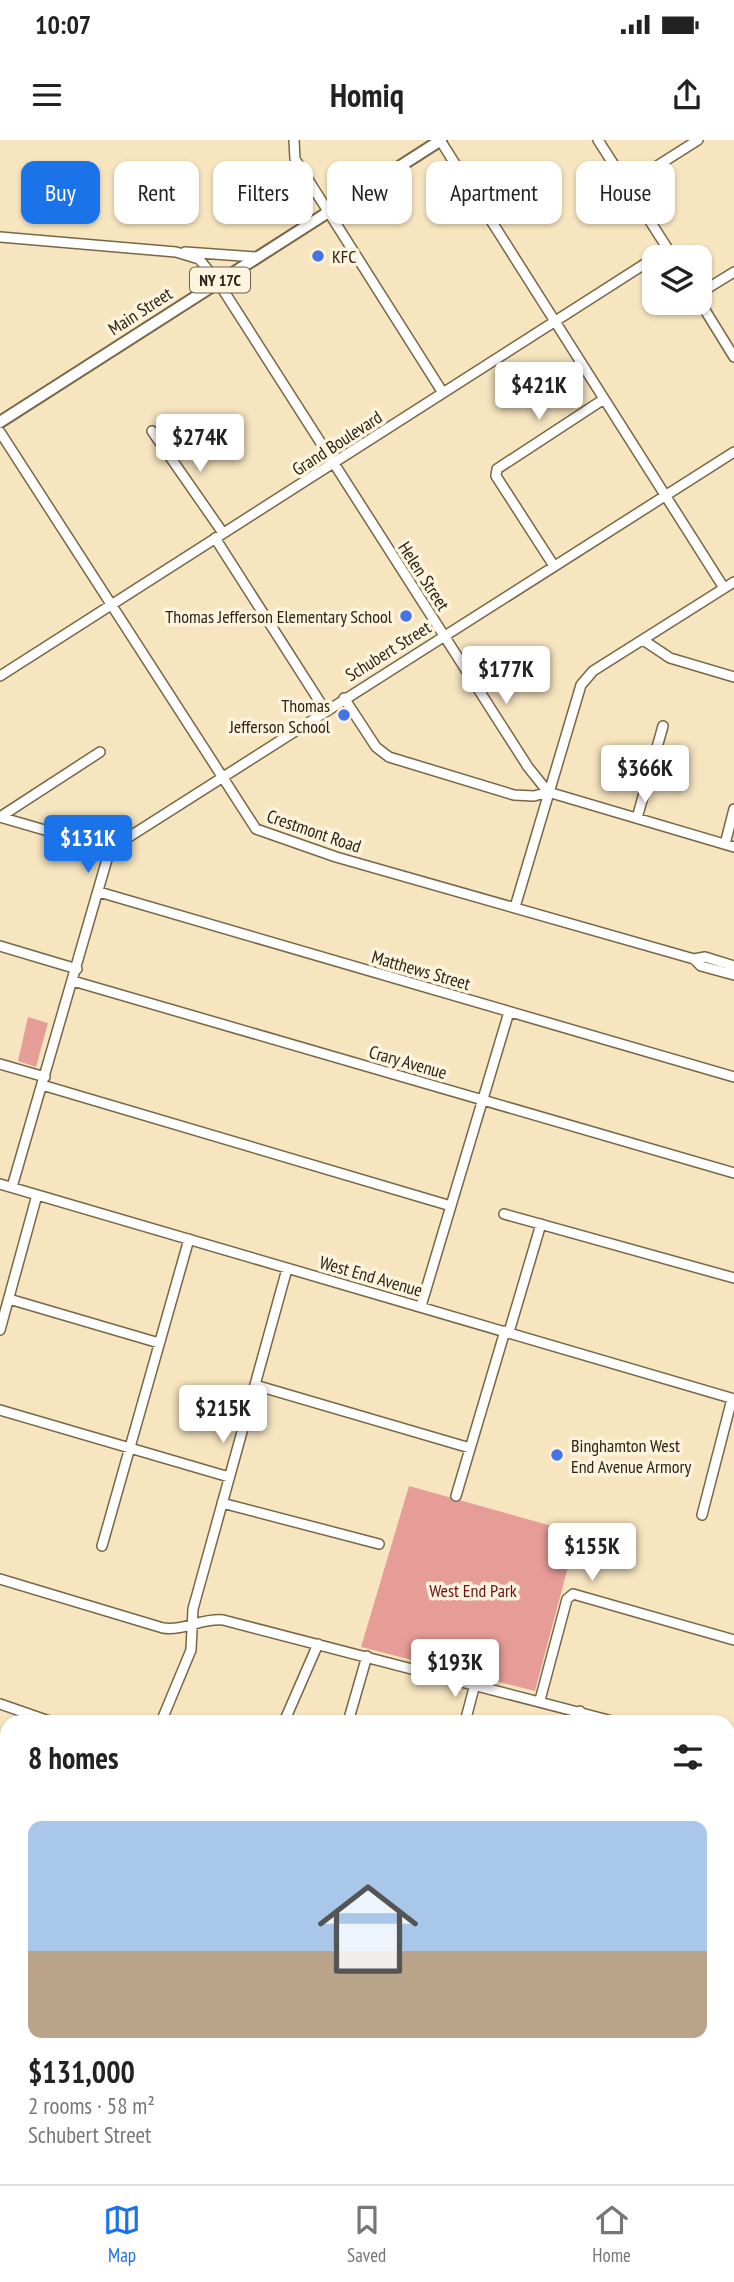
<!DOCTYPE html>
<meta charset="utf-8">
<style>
:root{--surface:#fff;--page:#f6f6f6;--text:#222;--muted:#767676;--line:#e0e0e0;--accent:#1a73e8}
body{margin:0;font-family:"PT Sans Narrow",sans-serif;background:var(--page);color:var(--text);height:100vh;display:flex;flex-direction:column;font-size:26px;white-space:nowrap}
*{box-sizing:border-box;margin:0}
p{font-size:23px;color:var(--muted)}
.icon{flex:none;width:38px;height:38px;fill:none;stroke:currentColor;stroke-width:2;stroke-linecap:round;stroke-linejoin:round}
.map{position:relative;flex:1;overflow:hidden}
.sheet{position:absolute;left:0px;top:1575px;width:735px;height:469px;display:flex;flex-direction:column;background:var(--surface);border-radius:21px 21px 0 0;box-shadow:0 2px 5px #0004}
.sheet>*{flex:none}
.banner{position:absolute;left:21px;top:21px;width:693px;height:63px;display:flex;gap:14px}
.fabs{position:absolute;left:642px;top:105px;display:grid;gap:14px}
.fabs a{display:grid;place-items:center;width:70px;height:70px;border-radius:14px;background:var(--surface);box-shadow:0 2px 5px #0004;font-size:35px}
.price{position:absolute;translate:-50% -60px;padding:0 16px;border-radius:7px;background:#fff;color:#222;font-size:23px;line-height:46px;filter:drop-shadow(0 2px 4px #0008)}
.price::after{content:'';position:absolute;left:50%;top:42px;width:21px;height:16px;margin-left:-10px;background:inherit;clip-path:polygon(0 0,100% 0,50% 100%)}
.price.selected{background:var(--accent);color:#fff}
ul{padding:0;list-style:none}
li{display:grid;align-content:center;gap:14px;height:371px;padding:0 28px}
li+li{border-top:2px solid var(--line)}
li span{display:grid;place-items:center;height:217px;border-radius:14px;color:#555}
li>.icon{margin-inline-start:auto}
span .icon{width:126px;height:126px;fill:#fffc;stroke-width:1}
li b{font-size:30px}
h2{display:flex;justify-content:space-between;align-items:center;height:84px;padding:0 28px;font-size:30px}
.tag{padding:0 24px;border-radius:14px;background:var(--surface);box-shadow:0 2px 5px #0004;font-size:24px;line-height:63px}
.tag.selected{background:var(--accent);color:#fff}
.status{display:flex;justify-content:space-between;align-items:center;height:49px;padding:0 35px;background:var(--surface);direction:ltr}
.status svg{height:19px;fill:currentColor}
header{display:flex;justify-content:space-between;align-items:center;height:91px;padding:0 28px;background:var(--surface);font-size:32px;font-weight:800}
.menu{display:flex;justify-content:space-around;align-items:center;height:98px;border-top:2px solid var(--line);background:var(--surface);font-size:19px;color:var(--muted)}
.menu a{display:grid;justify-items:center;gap:4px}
.menu .selected{color:var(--accent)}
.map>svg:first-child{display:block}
.green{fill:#e79d97}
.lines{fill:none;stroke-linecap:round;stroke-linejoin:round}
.minor-casing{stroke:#776746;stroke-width:12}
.major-casing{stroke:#776746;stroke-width:14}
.minor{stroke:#fff;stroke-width:9}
.major{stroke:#fff;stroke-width:10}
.poi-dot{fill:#4574e6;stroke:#fef3dd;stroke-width:2.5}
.labels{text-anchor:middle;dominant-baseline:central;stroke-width:7;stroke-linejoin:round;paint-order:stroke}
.shield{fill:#fef3dd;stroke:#6a6252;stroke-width:2}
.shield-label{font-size:16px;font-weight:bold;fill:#2b2416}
.poi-label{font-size:18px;fill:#2b2416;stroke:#fef3dd;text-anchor:start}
.street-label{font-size:18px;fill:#2b2416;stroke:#fef3dd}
.park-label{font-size:18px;fill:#6a1317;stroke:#fef3dd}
</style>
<div class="status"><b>10:07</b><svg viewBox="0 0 49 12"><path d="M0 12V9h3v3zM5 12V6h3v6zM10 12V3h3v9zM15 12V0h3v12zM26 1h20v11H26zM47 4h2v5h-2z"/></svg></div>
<header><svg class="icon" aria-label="menu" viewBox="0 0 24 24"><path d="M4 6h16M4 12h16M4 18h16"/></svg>Homiq<svg class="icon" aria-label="share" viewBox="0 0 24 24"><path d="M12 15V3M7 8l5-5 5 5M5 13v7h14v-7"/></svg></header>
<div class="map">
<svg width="734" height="2044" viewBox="0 0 734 2044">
<rect width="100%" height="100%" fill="#f7e5c0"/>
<!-- green -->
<path class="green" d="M 28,877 L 48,883 L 36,927 L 18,921 Z
M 409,1346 L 577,1393 L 535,1551 L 361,1507 Z
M 0,1689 L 7,1691 L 7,1818 L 0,1840 Z
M 734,1925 L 734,2044 L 656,2044 L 660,2037 L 728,2037 L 728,1932 Z"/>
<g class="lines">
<defs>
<path id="minor" d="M 294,0 L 295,19 L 443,253
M 440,0 L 724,448
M 598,0 L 673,117
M 627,45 L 698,0
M 0,97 L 176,112 L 199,119 L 218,142 L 528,627 L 548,652 L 734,707
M 185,112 L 256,117
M 700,153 L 734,132
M 700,162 L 734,217
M 152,291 L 223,393
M 0,292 L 256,689 L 336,717 L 694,819 L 705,817 L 734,826
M 215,398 L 325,570
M 554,426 L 496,336 L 497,329 L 604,259
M 643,500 L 670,518 L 734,537
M 0,536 L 654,118
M 344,558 L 376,607 L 389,617 L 514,655 L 534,656 L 548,652
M 0,677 L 100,612
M 0,677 L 110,709
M 637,678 L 663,586
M 725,704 L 734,669
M 99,752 L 734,937
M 515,767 L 581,545 L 593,531 L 734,442
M 0,806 L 77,829
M 694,819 L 701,826 L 734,835
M 73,841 L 734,1033
M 0,924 L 45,937
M 42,945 L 451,1066
M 0,1044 L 734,1259
M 12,1047 L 110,709 L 734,312
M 504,1074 L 734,1138
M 9,1159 L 159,1203
M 421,1166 L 509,872
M 0,1190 L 37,1055
M 509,1192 L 541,1084
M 255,1245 L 470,1308
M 0,1270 L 229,1337
M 456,1356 L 505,1191
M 222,1363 L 379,1404
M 702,1375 L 732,1259
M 102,1406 L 189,1099
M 0,1439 L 163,1488 C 185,1491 201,1478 223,1480 L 616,1582
M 540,1560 L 567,1459 L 573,1454 L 734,1500
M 0,1564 L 52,1582
M 161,1582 L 191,1510 L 193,1469 L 287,1129
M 284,1582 L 318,1504
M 348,1582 L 367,1516
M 465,1582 L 475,1544
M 577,1582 L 580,1571
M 728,1632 L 734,1635
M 0,1678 L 7,1680
M 409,2037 L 431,2044
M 0,2041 L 7,2019
M 278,2044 L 280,2037
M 391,2044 L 393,2037"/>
<path id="major" d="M 0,282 L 441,0
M 728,1918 L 734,1911
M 646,2044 L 650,2037"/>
</defs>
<!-- minor casing -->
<use href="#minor" class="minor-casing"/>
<!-- major casing -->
<use href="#major" class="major-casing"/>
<!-- minor -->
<use href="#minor" class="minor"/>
<!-- major -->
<use href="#major" class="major"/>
</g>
<!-- markers -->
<g class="poi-dot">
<circle cx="318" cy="116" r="7"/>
<circle cx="406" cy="476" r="7"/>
<circle cx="344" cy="575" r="7"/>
<circle cx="557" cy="1315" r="7"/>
</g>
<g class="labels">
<!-- shield labels -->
<rect class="shield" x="190" y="127.5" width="60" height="25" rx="5"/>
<g class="shield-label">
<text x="220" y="140">NY 17C</text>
</g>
<!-- poi labels -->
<g class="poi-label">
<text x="332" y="116">KFC</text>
<text x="392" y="476" text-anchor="end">Thomas Jefferson Elementary School</text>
<text x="330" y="565" text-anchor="end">Thomas<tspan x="330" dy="21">Jefferson School</tspan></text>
<text x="571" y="1305">Binghamton West<tspan x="571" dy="21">End Avenue Armory</tspan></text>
</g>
<!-- street labels -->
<g class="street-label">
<text transform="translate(140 171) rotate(-33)">Main Street</text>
<text transform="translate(337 303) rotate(-33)">Grand Boulevard</text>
<text transform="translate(424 436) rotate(57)">Helen Street</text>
<text transform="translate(388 511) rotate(-32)">Schubert Street</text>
<text transform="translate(314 691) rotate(19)">Crestmont Road</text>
<text transform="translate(421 830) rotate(16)">Matthews Street</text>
<text transform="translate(408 922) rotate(16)">Crary Avenue</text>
<text transform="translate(371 1136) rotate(16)">West End Avenue</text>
</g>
<!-- park labels -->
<g class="park-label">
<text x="473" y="1450">West End Park</text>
</g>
</g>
</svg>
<div class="fabs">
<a><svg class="icon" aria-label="layers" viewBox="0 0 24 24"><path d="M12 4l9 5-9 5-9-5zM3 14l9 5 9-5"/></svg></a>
</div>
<b class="price" style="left:539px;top:282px">$421K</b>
<b class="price" style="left:200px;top:334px">$274K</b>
<b class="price" style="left:506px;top:566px">$177K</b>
<b class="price" style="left:645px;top:665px">$366K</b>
<b class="price selected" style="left:88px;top:735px">$131K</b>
<b class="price" style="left:223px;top:1305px">$215K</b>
<b class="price" style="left:592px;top:1443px">$155K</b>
<b class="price" style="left:455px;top:1559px">$193K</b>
<div class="banner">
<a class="tag selected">Buy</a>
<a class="tag">Rent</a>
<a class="tag">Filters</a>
<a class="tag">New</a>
<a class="tag">Apartment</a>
<a class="tag">House</a>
</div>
<section class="sheet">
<h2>8 homes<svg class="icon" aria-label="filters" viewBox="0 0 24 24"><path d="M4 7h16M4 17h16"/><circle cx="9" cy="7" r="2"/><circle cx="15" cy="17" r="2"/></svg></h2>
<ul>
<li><span style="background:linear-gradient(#a9c7e8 60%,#b9a48a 0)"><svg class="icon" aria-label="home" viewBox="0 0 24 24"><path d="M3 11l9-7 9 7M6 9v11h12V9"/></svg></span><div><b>$131,000</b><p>2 rooms · 58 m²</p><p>Schubert Street</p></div></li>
</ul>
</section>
</div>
<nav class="menu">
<a class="selected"><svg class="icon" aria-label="map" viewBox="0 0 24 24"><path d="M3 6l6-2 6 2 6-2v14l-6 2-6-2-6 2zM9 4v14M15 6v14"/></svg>Map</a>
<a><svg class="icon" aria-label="saved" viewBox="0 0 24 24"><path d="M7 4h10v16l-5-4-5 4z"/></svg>Saved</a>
<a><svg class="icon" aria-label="home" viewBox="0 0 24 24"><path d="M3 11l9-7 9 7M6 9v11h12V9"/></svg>Home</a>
</nav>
